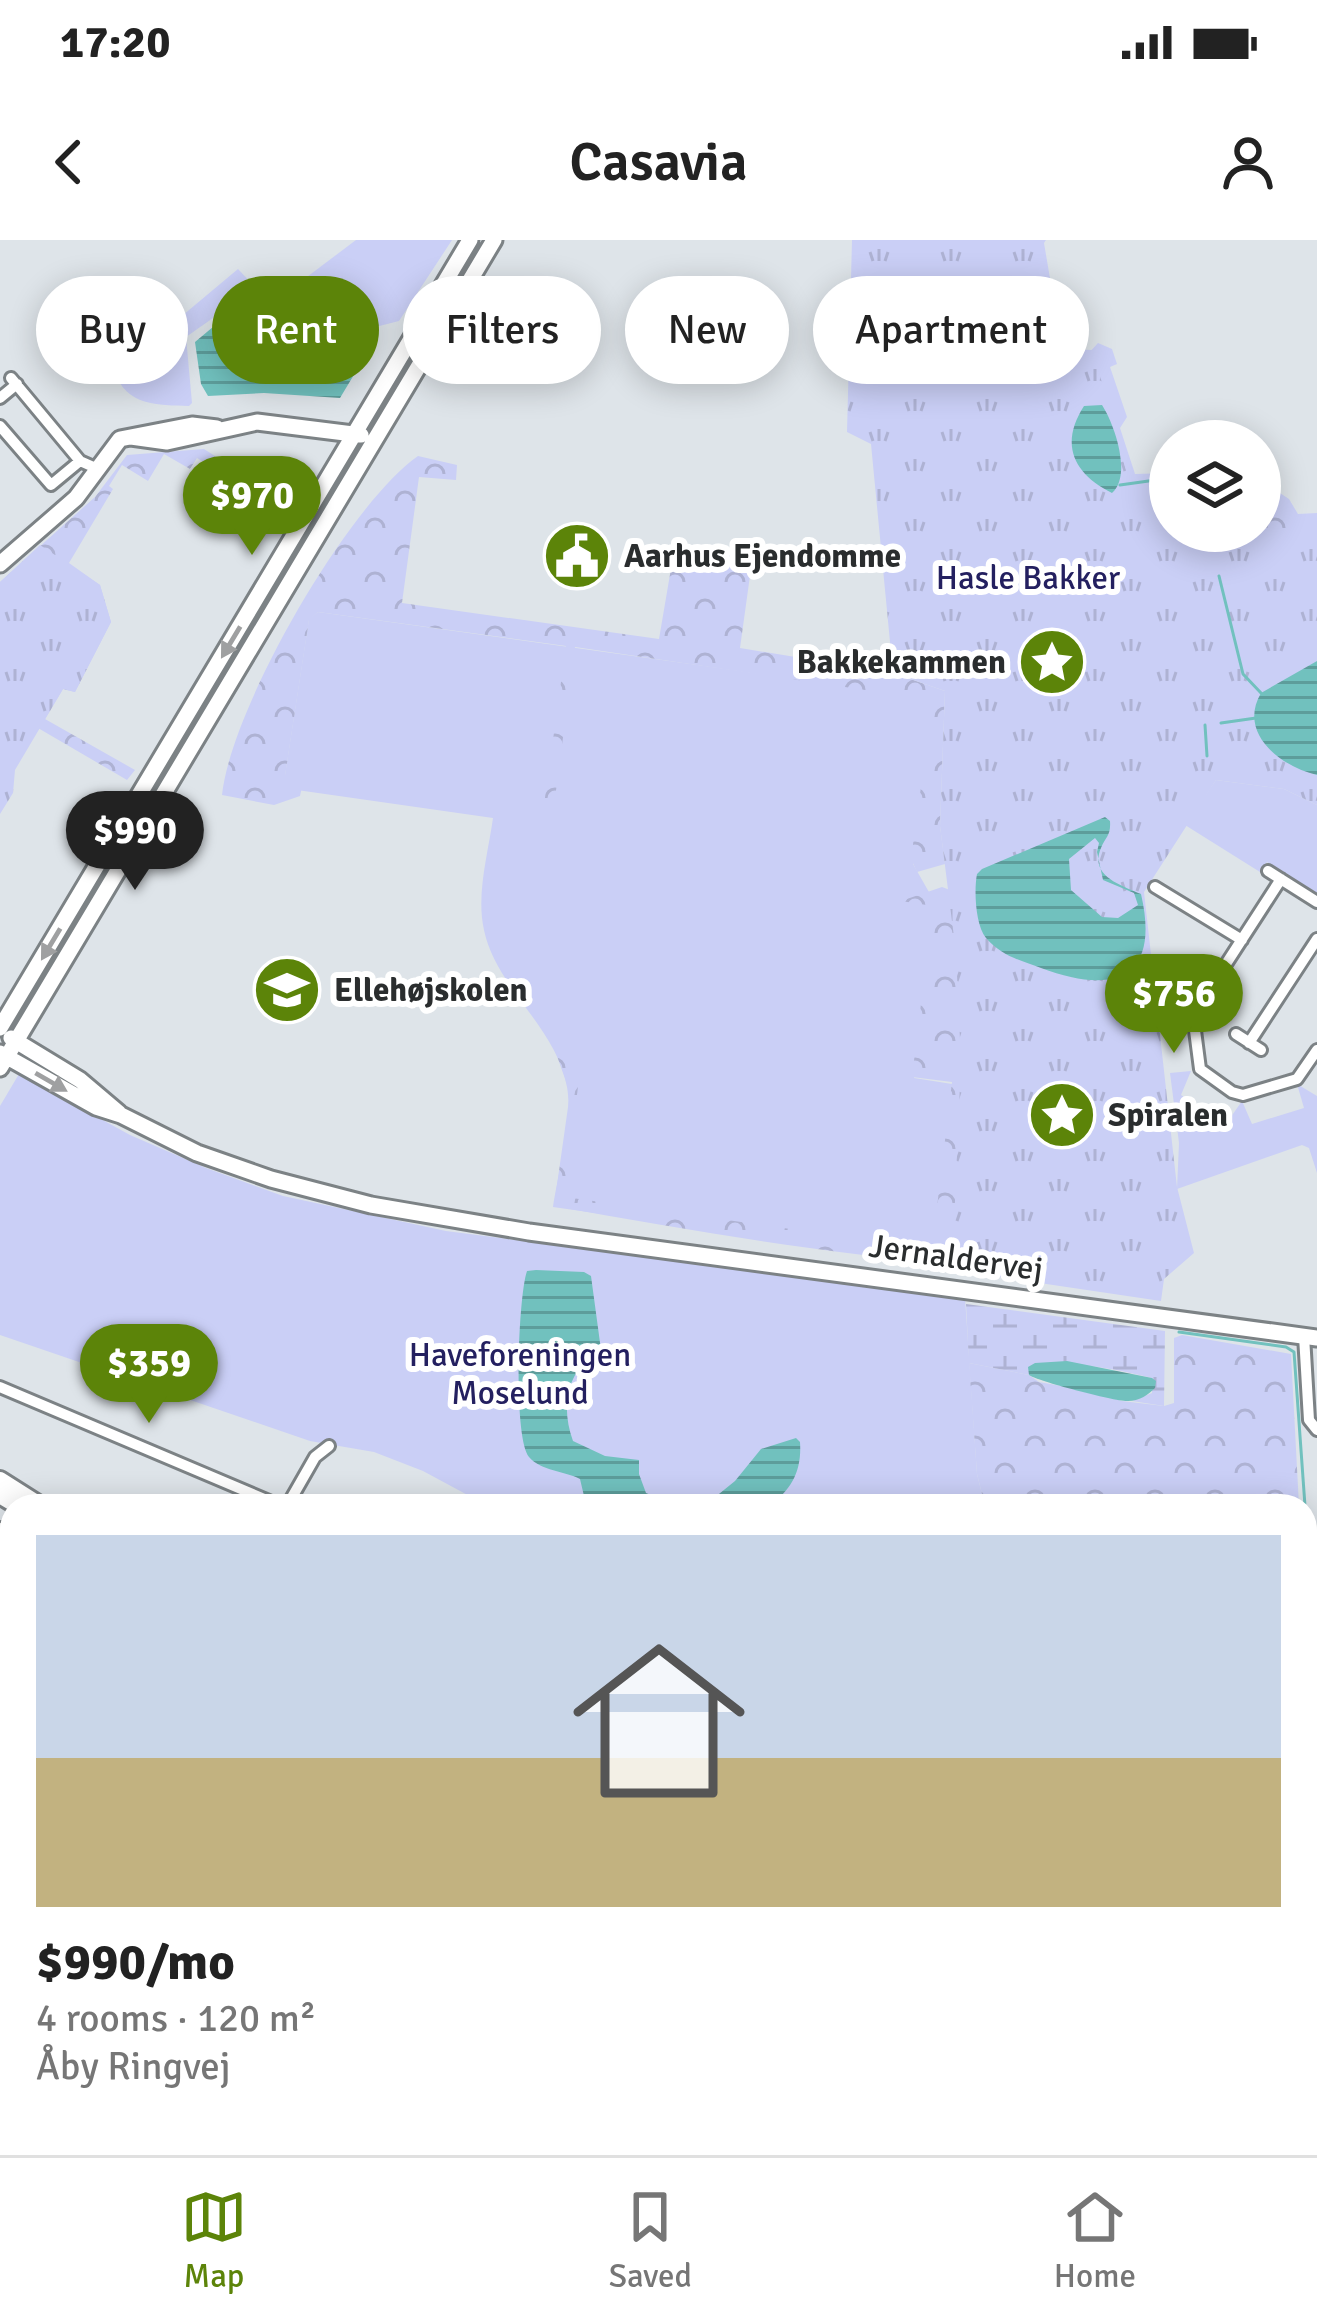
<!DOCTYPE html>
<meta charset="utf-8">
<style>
:root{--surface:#fff;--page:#f2f2f2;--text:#222;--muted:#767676;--line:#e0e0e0;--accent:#5c8409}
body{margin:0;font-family:Signika,sans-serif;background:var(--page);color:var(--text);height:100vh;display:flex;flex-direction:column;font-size:45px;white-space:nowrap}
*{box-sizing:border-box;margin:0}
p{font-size:39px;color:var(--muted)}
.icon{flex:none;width:66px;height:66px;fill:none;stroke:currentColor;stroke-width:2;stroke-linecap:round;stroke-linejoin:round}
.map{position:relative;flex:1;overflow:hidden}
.panel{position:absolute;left:0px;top:1254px;width:1317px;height:663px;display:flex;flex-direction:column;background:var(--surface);border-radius:36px 36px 0 0;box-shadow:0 6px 30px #0003}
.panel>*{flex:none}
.top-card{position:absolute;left:36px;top:36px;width:1245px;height:108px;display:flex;gap:24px}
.fabs{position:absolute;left:1149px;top:180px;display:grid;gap:24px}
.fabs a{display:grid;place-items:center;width:132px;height:132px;border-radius:50%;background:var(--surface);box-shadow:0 6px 30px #0003;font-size:60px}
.price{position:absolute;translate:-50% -102px;padding:0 27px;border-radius:42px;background:var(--accent);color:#fff;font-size:39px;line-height:78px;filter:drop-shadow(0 3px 6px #0008)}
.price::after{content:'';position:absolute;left:50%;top:72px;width:36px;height:27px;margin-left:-18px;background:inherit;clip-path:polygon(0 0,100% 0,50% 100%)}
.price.current{background:#222;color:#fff}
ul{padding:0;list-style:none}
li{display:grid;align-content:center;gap:24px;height:636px;padding:0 36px}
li+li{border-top:3px solid var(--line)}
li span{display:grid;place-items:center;height:372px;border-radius:0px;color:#555}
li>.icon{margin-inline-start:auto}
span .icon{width:216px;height:216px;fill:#fffc;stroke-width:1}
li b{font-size:51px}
.pill{padding:0 42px;border-radius:54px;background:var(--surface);box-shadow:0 6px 30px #0003;font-size:42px;line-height:108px}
.pill.current{background:var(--accent);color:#fff}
.status{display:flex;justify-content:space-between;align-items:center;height:84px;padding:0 60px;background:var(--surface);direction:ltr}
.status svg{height:33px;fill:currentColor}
header{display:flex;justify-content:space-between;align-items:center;height:156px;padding:0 36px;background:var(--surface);font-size:54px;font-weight:600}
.tabs{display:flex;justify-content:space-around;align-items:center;height:168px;border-top:3px solid var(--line);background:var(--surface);font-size:33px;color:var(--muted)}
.tabs a{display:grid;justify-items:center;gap:6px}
.tabs .current{color:var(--accent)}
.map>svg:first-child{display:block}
.green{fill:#cacff6}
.forest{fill:url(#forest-crowns)}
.wetland{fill:url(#wetland-marsh)}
.park{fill:url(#park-tufts)}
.water{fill:url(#water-rules);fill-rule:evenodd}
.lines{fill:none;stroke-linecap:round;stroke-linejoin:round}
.stream{stroke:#71c1be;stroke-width:3}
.street-casing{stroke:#7c8285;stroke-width:16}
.secondary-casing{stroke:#7c8285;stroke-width:21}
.primary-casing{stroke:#7c8285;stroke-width:22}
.street{stroke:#fff;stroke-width:10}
.secondary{stroke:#fff;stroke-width:15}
.primary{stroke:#fff;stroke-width:16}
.oneway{fill:#9fa0a1}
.labels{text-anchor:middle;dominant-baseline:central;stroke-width:12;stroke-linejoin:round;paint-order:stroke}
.poi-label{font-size:33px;font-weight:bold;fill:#2a2d2e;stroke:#fff;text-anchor:start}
.park-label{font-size:33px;fill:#242060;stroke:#fff}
.street-label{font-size:33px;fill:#2a2d2e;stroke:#fff}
</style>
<div class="status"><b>17:20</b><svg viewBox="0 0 49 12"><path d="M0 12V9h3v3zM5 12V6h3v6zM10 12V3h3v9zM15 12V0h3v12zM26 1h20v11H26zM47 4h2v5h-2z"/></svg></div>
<header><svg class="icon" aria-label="back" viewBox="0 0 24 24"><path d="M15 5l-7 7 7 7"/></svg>Casavia<svg class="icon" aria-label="person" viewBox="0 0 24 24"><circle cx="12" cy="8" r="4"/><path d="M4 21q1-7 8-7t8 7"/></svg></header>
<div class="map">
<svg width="1317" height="1915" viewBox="0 0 1317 1915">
<defs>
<pattern id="forest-crowns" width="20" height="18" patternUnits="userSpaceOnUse" patternTransform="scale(3)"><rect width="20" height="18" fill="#cacff6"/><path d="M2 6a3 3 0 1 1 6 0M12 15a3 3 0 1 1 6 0" fill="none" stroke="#aeb2d3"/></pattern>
<pattern id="wetland-marsh" width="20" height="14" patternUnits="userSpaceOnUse" patternTransform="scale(3)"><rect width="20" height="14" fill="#cacff6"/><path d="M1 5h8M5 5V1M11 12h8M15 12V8" fill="none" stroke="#aeb2d3"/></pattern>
<pattern id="park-tufts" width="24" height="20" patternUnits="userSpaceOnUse" patternTransform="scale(3)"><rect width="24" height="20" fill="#cacff6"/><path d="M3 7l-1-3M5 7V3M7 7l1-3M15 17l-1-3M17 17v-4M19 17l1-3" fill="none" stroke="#aeb2d3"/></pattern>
<pattern id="water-rules" width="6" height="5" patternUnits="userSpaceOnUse" patternTransform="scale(3)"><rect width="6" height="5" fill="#71c1be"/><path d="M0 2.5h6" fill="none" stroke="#5d9d9b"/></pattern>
</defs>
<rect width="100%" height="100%" fill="#dee4e9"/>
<!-- green -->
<path class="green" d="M 356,0 L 452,0 L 399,81 L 281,111 L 240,59 L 186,97 L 192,163 L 189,166 C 158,165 126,166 115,132 L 238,29 L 271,64 Z
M 1098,103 L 1112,109 L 1117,124 L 1110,127 L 1127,177 L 1120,188 L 1135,234 L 1170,233 L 1129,244 L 1086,116 Z
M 351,214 L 266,373 L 18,782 L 86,668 L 113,612 Z
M 318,372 L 935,458 L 913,624 L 942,675 L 914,838 L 952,844 L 940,1022 L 553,967 C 558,934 573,879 567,847 C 557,788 496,748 484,690 C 476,655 488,614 493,578 L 283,548 L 309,379 Z
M 1216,540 L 1284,549 L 1317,565 L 1317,655 L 1267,622 L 1260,632 L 1185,585 Z
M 1191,831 L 1181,855 L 1226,884 L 1242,861 L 1252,884 L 1304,868 L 1297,844 L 1317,856 L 1317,933 L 1309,908 L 1302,905 L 1177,949 L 1179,903 L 1170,833 Z
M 19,834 L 130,895 L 206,928 L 283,956 L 446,991 L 965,1058 L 977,1234 L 985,1266 L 488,1266 L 423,1231 L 374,1212 L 310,1201 L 0,1095 L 0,866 Z"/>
<!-- forest -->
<path class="forest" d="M 204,209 L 215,216 L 227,276 L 224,279 L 200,264 L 219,232 L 197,218 L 190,229 L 164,214 L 148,241 L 122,225 L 109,246 L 113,249 L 69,323 L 100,345 L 111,382 L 75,452 L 63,449 L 45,479 L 135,530 L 127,540 L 26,481 L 0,342 L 95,257 L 127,215 Z
M 418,216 L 457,225 L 456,240 L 419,237 L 402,363 L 659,399 L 675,305 L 753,314 L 740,408 L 893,433 L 945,451 L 940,586 L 945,624 L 917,632 L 911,619 L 933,460 L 575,407 L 553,573 L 543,572 L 566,406 L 318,372 L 309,380 L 285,536 L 303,542 L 300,556 L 274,565 L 222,555 C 231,468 347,266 418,216 Z
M 1260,240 L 1289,259 L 1298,274 L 1317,273 L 1317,317 L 1241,291 L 1260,291 Z
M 942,647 L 950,650 L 954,667 L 967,834 L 953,1024 C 819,1013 687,990 554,966 L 570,853 L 556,813 L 561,800 L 583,804 L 565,957 L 932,1009 L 952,842 L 912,837 L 933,666 L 901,661 Z
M 1182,1095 L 1291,1114 L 1299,1266 L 985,1266 L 977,1234 L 969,1123 L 1029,1135 L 1039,1142 L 1090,1151 L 1122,1161 L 1164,1166 L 1174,1163 L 1174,1098 Z
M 1305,1798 L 1317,1800 L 1317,1915 L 943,1915 L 942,1905 L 1305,1905 Z"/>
<!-- wetland -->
<path class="wetland" d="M 966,1064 L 1165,1091 L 1164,1166 L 1132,1161 L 1152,1153 L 1152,1138 C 1109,1127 1073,1121 1029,1127 L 1029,1135 L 969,1123 Z"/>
<!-- park -->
<path class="park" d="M 852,0 L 1046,0 L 1044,3 L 1062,109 L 1093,110 L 1128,238 L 1170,233 L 1170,291 L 1260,291 L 1260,279 L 1265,297 L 1317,294 L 1317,565 L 1284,549 L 1216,540 L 1144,652 L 1177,947 L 1194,1013 L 1164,1039 L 1161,1061 L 952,1030 L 961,821 L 956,713 L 940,586 L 945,451 L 893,433 L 871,204 L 847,192 Z
M 40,305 L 100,345 L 111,382 L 75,452 L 63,449 L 15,530 L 13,553 L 0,574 L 0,342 Z"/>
<!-- water -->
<path class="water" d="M 238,66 L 243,68 L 277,120 L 326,114 L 376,98 L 340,158 L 264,153 L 208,156 L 201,144 L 195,102 Z
M 1102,165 C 1115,185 1132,236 1112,253 C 1074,234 1059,205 1084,166 Z
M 1317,421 L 1317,535 C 1282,527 1237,494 1261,453 Z
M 1105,577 L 1110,581 C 1111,596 1106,596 1101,608 C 1089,636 1121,645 1141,654 C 1161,740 1113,755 1041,728 C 1019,720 1002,716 986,698 C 975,685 974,649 977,634 L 982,629 ZM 1095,598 L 1099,603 L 1097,612 L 1103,640 L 1134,653 L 1138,665 L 1118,678 L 1102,677 L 1071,650 L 1069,619 Z
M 536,1030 L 584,1032 L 591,1036 L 601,1110 C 567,1129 560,1165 573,1201 L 605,1216 L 639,1220 L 639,1234 L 646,1253 L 678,1266 L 592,1266 L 584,1256 L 580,1239 C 565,1231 541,1231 529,1217 C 513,1198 518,1057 527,1031 Z
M 1067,1121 L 1152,1138 L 1156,1141 L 1155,1148 C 1148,1155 1139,1161 1128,1161 C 1117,1162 1037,1141 1029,1135 L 1028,1127 L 1035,1123 Z
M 796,1198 L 800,1202 C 802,1230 792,1250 769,1266 L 691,1266 L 714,1258 L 735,1241 L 761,1209 Z"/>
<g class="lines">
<!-- stream -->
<path class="stream" d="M 1120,245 L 1170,238
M 1202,291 L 1203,302
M 1219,336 L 1243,434 L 1261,453
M 1221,483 L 1256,478
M 1205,485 L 1207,516
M 1179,1092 L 1286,1107 L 1294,1112 L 1305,1266
M 1305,1269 L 1317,1440"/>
<defs>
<path id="street" d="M 11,138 L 80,221 L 98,229
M 0,158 L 17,144
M 0,186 L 51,245 L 80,221
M 1268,631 L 1317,662
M 1281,639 L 1193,775 L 1200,829 L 1232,852 L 1243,855 L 1297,839 L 1317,810
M 1155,647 L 1242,700
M 1236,794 L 1261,810
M 1249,803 L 1317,699
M 1304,1096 L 1309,1180 L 1317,1190
M 0,1147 L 281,1266
M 287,1266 L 315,1217 L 329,1206
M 0,1288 L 12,1292
M 1305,1615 L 1317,1615
M 0,1640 L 12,1649
M 0,1824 L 12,1836
M 83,1905 L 93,1915
M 281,1905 L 291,1915
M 762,1905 L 763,1915
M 910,1905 L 910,1915
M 567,1914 L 567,1905
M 41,1915 L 49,1905"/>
<path id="secondary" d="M 131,197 L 167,202 L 257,182 L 361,195
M 0,324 L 76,258 L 120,199 L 192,185 L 217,188
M 0,788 L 470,0
M 11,798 L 80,840 L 119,873
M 0,813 L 96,867 L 121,875 L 197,913 L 271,939 L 371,965 L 529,992 L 1317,1098
M 0,828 L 494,0"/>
<path id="primary" d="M 0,1240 L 41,1266
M 0,1255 L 18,1266
M 1305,1767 L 1317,1770
M 1305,1783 L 1317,1785"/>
</defs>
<!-- street casing -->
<use href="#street" class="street-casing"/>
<!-- secondary casing -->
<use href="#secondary" class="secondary-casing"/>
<!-- primary casing -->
<use href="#primary" class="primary-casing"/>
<!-- street -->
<use href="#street" class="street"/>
<!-- secondary -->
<use href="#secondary" class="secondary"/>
<!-- primary -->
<use href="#primary" class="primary"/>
</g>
<!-- one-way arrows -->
<defs><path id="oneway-solid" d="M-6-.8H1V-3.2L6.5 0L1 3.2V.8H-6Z" transform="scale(3)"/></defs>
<g class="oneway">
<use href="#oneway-solid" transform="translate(231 402) rotate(121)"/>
<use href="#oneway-solid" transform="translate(51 704) rotate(121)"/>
<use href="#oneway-solid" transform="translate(51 842) rotate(30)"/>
</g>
<!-- icons -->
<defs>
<symbol id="civic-disc" viewBox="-11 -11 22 22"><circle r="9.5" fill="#5c8409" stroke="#fff"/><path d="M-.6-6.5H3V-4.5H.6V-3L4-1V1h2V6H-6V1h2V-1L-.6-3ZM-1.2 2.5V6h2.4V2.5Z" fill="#fff"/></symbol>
<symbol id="sight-disc" viewBox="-11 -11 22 22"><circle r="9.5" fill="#5c8409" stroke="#fff"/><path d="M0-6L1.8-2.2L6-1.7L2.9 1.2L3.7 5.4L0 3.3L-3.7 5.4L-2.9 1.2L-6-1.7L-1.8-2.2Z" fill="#fff"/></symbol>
<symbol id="school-disc" viewBox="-11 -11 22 22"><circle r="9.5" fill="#5c8409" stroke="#fff"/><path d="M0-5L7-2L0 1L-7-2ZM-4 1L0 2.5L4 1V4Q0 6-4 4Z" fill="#fff"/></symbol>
</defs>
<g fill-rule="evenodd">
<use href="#civic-disc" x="539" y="278" width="76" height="76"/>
<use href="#sight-disc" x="1014" y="384" width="76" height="76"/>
<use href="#school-disc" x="249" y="712" width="76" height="76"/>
<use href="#sight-disc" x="1024" y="837" width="76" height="76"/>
</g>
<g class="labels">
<!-- poi labels -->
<g class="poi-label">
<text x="624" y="316">Aarhus Ejendomme</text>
<text x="1006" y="422" text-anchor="end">Bakkekammen</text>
<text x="334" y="750">Ellehøjskolen</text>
<text x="1108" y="875">Spiralen</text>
</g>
<!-- park labels -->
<g class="park-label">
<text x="1028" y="338">Hasle Bakker</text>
<text x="520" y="1115">Haveforeningen<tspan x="520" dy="38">Moselund</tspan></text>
</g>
<!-- street labels -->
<g class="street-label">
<text transform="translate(956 1018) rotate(8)">Jernaldervej</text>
</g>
</g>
</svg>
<div class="fabs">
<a><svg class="icon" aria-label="layers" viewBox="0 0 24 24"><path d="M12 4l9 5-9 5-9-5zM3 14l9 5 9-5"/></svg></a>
</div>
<b class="price" style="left:252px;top:318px">$970</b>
<b class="price current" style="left:135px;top:653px">$990</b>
<b class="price" style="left:1174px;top:816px">$756</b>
<b class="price" style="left:149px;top:1186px">$359</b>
<div class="top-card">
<a class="pill">Buy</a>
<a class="pill current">Rent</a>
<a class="pill">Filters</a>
<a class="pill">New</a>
<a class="pill">Apartment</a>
</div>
<section class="panel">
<ul>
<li><span style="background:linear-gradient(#c9d6e8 60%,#c2b280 0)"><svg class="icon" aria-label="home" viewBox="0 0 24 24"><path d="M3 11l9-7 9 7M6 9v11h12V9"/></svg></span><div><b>$990/mo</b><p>4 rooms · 120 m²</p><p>Åby Ringvej</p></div></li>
</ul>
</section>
</div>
<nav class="tabs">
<a class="current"><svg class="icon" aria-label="map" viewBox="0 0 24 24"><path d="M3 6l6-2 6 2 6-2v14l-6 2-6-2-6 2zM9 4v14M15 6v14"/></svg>Map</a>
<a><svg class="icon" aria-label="saved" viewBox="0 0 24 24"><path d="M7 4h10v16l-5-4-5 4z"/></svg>Saved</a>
<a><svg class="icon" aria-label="home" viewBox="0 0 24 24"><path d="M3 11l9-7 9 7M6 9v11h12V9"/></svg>Home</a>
</nav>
